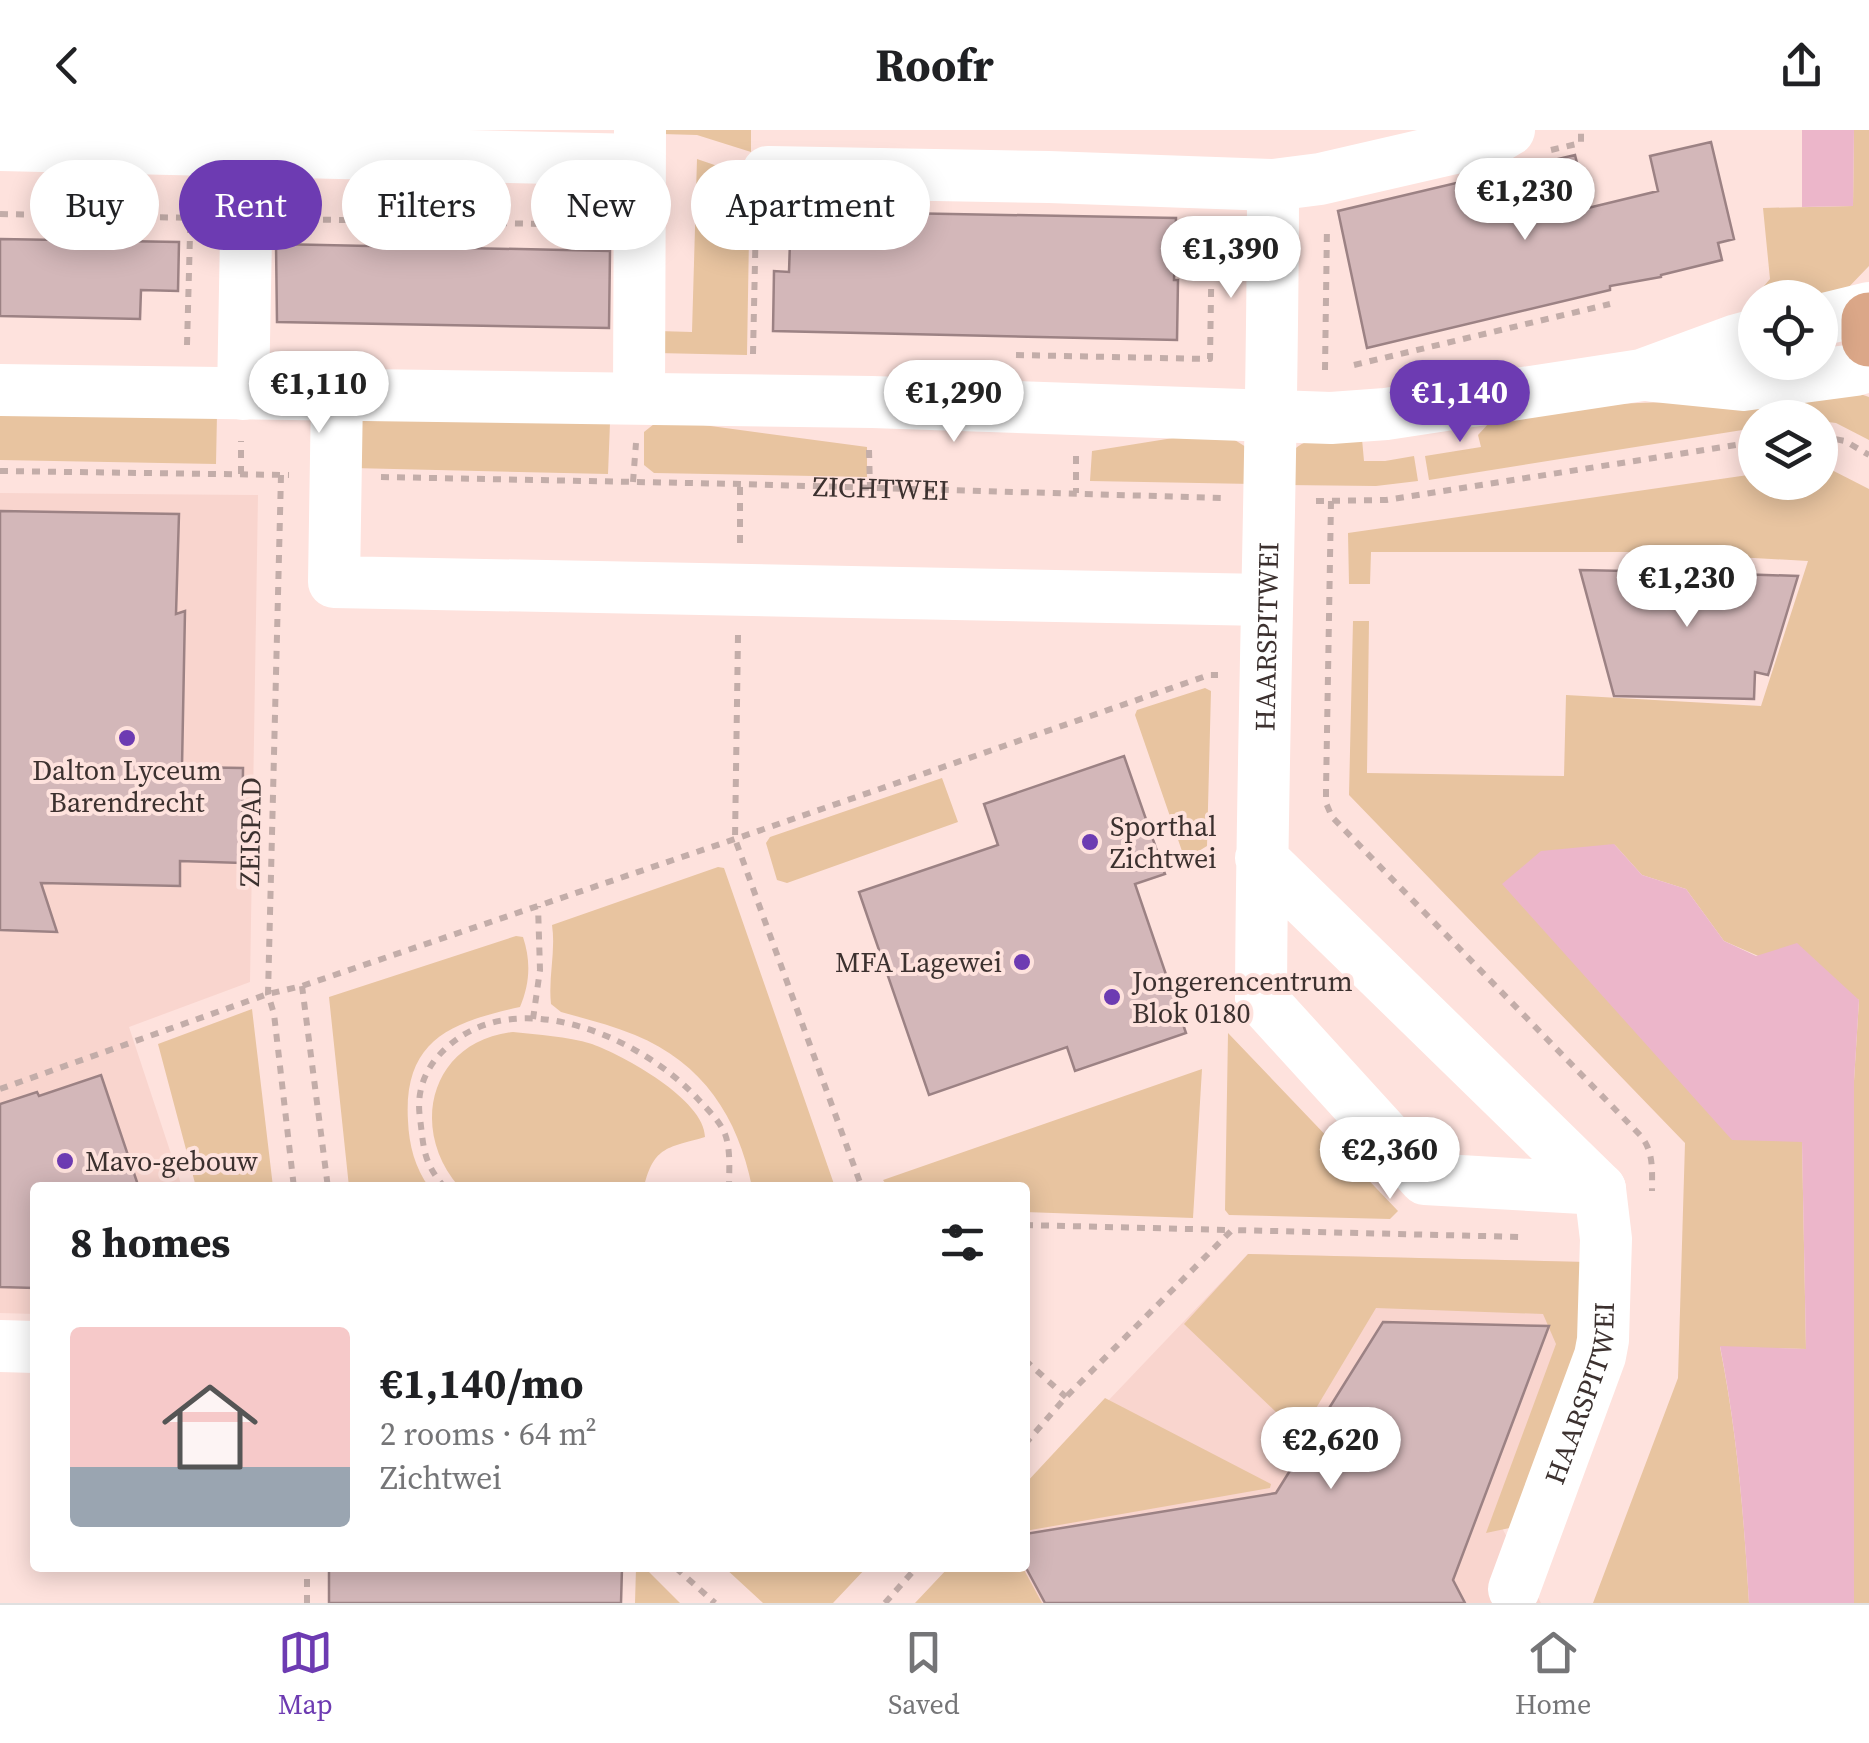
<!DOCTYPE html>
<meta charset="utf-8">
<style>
:root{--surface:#fff;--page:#f2f2f2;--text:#202124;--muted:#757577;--line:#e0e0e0;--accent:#6d3bb2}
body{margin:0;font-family:"Source Serif 4",serif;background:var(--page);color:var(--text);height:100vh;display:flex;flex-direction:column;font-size:38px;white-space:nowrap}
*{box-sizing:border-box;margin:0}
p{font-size:32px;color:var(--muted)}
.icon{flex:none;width:55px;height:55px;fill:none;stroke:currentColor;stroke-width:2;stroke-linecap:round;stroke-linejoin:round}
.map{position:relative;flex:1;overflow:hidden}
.drawer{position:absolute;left:30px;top:1052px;width:1000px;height:390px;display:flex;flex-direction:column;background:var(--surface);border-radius:10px;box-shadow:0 5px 25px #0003}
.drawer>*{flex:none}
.guide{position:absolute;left:30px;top:30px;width:1000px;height:90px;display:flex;gap:20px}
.fabs{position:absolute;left:1738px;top:150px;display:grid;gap:20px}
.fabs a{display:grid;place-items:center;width:100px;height:100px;border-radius:50%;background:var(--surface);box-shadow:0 5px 25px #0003;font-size:50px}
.price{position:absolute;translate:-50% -85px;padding:0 22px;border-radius:35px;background:#fff;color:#222;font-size:32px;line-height:65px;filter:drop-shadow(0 2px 5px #0008)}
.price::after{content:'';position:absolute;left:50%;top:60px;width:30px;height:22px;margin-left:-15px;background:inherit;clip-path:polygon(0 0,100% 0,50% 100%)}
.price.selected{background:var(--accent);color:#fff}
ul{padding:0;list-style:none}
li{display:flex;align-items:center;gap:30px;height:250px;padding:0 40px}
li span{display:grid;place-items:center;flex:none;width:280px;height:200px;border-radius:10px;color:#555}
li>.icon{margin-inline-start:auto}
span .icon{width:120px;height:120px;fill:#fffc;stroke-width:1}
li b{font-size:42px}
h2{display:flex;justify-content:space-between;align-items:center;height:120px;padding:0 40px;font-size:42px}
.chip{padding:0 35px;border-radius:45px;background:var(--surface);box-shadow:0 5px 25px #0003;font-size:35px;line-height:90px}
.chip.selected{background:var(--accent);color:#fff}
header{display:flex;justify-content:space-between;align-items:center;height:130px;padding:0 40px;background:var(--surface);font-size:45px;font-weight:700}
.tabs{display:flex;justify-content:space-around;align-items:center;height:140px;border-top:2px solid var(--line);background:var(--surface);font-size:28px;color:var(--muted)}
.tabs a{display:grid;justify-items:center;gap:5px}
.tabs .selected{color:var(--accent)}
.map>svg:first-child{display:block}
.built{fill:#f9d5ce}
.green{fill:#e8c4a0}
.water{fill:#ecb6ca}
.building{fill:#d3b7b9;stroke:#9c8284;stroke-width:2.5}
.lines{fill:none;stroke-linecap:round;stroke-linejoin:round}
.path{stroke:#c3ada9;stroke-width:6;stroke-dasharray:8 8;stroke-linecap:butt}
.minor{stroke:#fff;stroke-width:52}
.major{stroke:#dba788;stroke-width:55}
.poi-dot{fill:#6d3bb2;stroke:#fee2dd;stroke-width:4}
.labels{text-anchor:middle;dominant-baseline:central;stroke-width:8;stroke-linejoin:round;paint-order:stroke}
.street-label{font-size:28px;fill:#3c312f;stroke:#fee2dd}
.poi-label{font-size:28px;fill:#3c312f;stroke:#fee2dd;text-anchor:start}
</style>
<header><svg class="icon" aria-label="back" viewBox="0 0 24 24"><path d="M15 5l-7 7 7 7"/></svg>Roofr<svg class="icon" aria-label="share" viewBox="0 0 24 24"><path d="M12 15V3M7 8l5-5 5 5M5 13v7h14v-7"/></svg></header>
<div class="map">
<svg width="1869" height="1473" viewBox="0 0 1869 1473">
<rect width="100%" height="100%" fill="#fee2dd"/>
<!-- built -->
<path class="built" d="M 0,363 L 258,365 L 250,852 L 129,897 L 182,1057 L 35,1058 L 35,1184 L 0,1183 Z
M 1248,1124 L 1585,1132 L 1498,1390 L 1541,1473 L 916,1473 L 950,1438 L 1025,1438 L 1025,1358 Z"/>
<!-- green -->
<path class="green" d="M 662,0 L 751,0 L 751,22 L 697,5 L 662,4 Z
M 1854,0 L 1869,0 L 1869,136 L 1844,162 L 1820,168 L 1755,168 L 1755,191 L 1731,194 L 1770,149 L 1763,78 L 1853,76 Z
M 697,29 L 750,47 L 747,225 L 657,223 L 658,201 L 692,202 Z
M 1837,256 L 1869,267 L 1869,310 L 1836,293 L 1820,291 L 1820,288 L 1755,288 L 1755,298 L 1429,350 L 1425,326 L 1481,317 L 1478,305 L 1490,292 L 1612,274 L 1746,269 Z
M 0,281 L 217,284 L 216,334 L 0,330 Z
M 359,288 L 610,293 L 608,344 L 352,338 Z
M 654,294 L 696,294 L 867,317 L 867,347 L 654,343 L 644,335 L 644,302 Z
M 1198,304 L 1230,307 L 1246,317 L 1253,354 L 1090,351 L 1092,321 Z
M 1314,309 L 1362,309 L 1364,331 L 1385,331 L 1414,326 L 1418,351 L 1376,356 L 1285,355 C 1289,328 1286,318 1314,309 Z
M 1820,334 L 1869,359 L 1869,1473 L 1854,1473 L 1854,951 L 1859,870 L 1724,811 L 1686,759 L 1642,745 L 1614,714 L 1802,1012 L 1806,1219 L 1720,1217 C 1737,1302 1744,1387 1749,1473 L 1593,1473 L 1678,1248 L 1685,1013 L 1349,665 L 1353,491 L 1369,491 L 1367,643 L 1564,646 L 1566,565 L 1761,576 L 1808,431 L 1648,422 L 1371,422 L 1370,454 L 1349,454 L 1348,403 L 1755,344 L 1755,352 L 1820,352 Z
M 1205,558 L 1211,561 L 1207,716 L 1189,727 L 1183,724 L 1135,585 L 1137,580 Z
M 942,648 L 958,692 L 787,753 L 777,750 L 766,713 L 770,707 Z
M 718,737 L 724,738 L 835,1057 L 752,1057 C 738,987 703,933 635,905 C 611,895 586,889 561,882 L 551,874 C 548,848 556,821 552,795 Z
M 516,806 L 523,807 C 531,831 530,853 520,877 C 451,892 403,910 408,991 C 409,1015 415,1038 429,1057 L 349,1057 L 329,867 Z
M 252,879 L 273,1057 L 196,1057 L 158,914 Z
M 513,902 C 539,905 566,906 592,914 C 623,925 705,970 705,1007 C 669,1018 654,1015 644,1057 L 459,1057 C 408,998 431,911 513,902 Z
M 1228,903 L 1398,1081 L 1390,1089 L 1229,1085 L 1225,1080 Z
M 1202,939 L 1193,1088 L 1025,1082 L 1025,1058 L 888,1057 L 883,1050 Z
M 1248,1124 L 1585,1132 L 1586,1219 L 1519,1396 L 1486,1403 L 1556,1214 L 1543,1184 L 1376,1178 L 1300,1305 L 1184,1194 Z
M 1105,1268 L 1271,1354 L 1270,1358 L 1025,1401 L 1025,1354 Z
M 636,1438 L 645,1438 L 680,1473 L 635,1473 Z
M 725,1438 L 866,1438 L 833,1473 L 763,1473 Z
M 948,1438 L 1023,1438 L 1042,1473 L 915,1473 Z"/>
<!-- water -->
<path class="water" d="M 1802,0 L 1854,0 L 1853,76 L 1802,77 Z
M 1614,714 L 1642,745 L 1686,759 L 1724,811 L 1756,826 L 1797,813 L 1859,870 L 1854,951 L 1854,1473 L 1749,1473 C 1744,1387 1737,1302 1720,1216 L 1806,1219 L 1802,1012 L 1732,1010 L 1502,754 L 1541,721 Z"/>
<!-- building -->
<path class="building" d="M 1711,12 L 1734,109 L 1718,113 L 1722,130 L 1661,145 L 1661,147 L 1610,156 L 1610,160 L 1367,218 L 1338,81 L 1575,25 L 1588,78 L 1658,61 L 1650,26 Z
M 791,81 L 1176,88 L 1174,150 L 1178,150 L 1177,210 L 773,201 L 774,141 L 789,142 Z
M 0,109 L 179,112 L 178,161 L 141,160 L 140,189 L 0,186 Z
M 276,114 L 610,121 L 609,198 L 277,192 Z
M 0,381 L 179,384 L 176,484 L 185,481 L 182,637 L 243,638 L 242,733 L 180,731 L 180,756 L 41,753 L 57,802 L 0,800 Z
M 1672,433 L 1707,434 L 1707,443 L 1798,446 L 1768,545 L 1755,542 L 1754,569 L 1614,566 L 1580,440 L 1672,442 Z
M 1124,626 L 1165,744 L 1135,754 L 1186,903 L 1075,941 L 1067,917 L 929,965 L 859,762 L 998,715 L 984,674 Z
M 101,945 L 139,1058 L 35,1058 L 35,1158 L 0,1157 L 0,974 L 37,962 L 39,966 Z
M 1383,1192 L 1549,1196 L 1453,1450 L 1465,1473 L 1045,1473 L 1025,1436 L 1025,1404 L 1276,1363 Z
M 329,1438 L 622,1438 L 621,1473 L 329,1473 Z"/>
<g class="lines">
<!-- path -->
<g class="path">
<path d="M 1551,20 L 1581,13 L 1581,0"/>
<path d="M 0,84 L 199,88"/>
<path d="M 291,89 L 594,95"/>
<path d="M 187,215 L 191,68"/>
<path d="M 753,224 L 756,86"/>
<path d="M 1016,225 L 1210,229 L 1212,101"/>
<path d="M 1354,235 L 1610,174"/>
<path d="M 1325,240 L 1327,96"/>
<path d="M 1820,306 L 1845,311 L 1869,325"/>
<path d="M 869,320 L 870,358"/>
<path d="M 1076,326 L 1076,363"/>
<path d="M 0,341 L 289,345"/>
<path d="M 241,344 L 241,311"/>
<path d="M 281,345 L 268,864 L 274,884 L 294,1058"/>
<path id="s1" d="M 381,347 L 740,354 L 1223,368"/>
<path d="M 633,352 L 636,313"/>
<path d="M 1316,371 L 1386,370 L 1755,312"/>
<path d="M 1331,371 L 1326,660 L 1326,673 L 1332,687 L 1640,1005 C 1654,1021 1652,1040 1652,1061"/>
<path d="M 740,413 L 740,354"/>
<path d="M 738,505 L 735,709 L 862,1058"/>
<path d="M 302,856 L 328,1058"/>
<path d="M 533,889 L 540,840 L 538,776"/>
<path d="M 0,959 L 268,864 L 302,856 L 735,709 L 1209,545 L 1218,545"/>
<path d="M 445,1058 C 423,1032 424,1020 420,988 C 416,961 425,938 445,919 C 515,852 641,907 697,968 C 707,979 720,991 725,1004 C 731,1020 729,1041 729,1058"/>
<path d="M 1025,1095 L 1230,1100"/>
<path d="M 1025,1230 L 1066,1267"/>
<path d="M 1025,1314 L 1066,1267 L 1232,1100 L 1523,1107"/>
<path d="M 676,1438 L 715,1473"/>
<path d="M 307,1473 L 307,1438"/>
<path d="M 885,1473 L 916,1438"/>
</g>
<!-- minor -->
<g class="minor">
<path d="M 0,15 L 639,30"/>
<path d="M 768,42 L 1049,47 L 1273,55 L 1320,49 L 1494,9 L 1509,0"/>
<path d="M 1820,190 L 1869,178"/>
<path d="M 1653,246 L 1743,255 L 1855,240 L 1869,236"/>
<path d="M 0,260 L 872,272 L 1331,288 L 1386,284 L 1642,245 L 1737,210 L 1755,205"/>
<path d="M 243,264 L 248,0"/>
<path d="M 337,265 L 334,452 L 1266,470"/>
<path d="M 639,267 L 640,0"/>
<path id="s2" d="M 1261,728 L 1600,1059 L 1425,1049 L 1261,869 C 1262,598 1273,327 1273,55"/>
<path d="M 0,1216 L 35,1217"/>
<path id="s3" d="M 1514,1459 L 1600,1226 L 1603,1210 L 1606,1109 L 1600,1059"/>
</g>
<!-- major -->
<path class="major" d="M 1869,190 L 1869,209"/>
</g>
<!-- markers -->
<g class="poi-dot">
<circle cx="127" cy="608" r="10"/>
<circle cx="1090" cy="712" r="10"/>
<circle cx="1022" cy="832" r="10"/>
<circle cx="1112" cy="867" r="10"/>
<circle cx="65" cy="1031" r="10"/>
</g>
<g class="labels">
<!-- street labels -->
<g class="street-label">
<text stroke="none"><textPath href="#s1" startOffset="500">ZICHTWEI</textPath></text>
<text stroke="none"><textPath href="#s2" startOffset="1255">HAARSPITWEI</textPath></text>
<text transform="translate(250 702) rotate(-89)">ZEISPAD</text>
<text stroke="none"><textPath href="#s3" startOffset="208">HAARSPITWEI</textPath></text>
</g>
<!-- poi labels -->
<g class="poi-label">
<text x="127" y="640" text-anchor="middle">Dalton Lyceum<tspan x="127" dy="32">Barendrecht</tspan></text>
<text x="1110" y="696">Sporthal<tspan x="1110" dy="32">Zichtwei</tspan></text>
<text x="1002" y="832" text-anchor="end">MFA Lagewei</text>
<text x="1132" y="851">Jongerencentrum<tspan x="1132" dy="32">Blok 0180</tspan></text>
<text x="85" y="1031">Mavo-gebouw</text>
</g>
</g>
</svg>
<div class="fabs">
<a><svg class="icon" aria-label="locate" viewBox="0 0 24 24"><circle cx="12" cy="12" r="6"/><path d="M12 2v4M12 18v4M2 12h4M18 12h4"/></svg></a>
<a><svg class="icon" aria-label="layers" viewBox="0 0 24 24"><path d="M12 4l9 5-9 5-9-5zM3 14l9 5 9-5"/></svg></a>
</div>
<b class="price" style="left:1525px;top:113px">€1,230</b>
<b class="price" style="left:1231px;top:171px">€1,390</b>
<b class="price" style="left:319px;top:306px">€1,110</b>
<b class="price" style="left:954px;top:315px">€1,290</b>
<b class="price selected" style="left:1460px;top:315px">€1,140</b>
<b class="price" style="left:1687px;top:500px">€1,230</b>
<b class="price" style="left:1390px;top:1072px">€2,360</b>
<b class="price" style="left:1331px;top:1362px">€2,620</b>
<div class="guide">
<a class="chip">Buy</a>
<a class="chip selected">Rent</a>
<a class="chip">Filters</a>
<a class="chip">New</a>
<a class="chip">Apartment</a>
</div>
<section class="drawer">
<h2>8 homes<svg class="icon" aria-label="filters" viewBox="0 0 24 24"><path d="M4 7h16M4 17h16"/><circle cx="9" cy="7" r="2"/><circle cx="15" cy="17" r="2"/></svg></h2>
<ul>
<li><span style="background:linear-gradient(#f6c9c9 70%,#9aa5b1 0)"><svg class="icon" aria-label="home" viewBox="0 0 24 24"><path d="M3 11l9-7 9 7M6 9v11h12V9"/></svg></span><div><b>€1,140/mo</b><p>2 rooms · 64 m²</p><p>Zichtwei</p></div></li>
</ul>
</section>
</div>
<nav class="tabs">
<a class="selected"><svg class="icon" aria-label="map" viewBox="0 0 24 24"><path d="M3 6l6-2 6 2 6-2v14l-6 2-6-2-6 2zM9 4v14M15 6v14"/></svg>Map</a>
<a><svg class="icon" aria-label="saved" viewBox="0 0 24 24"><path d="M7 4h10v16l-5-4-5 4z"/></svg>Saved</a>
<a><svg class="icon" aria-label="home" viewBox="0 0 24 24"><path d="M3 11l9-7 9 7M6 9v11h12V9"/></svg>Home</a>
</nav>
